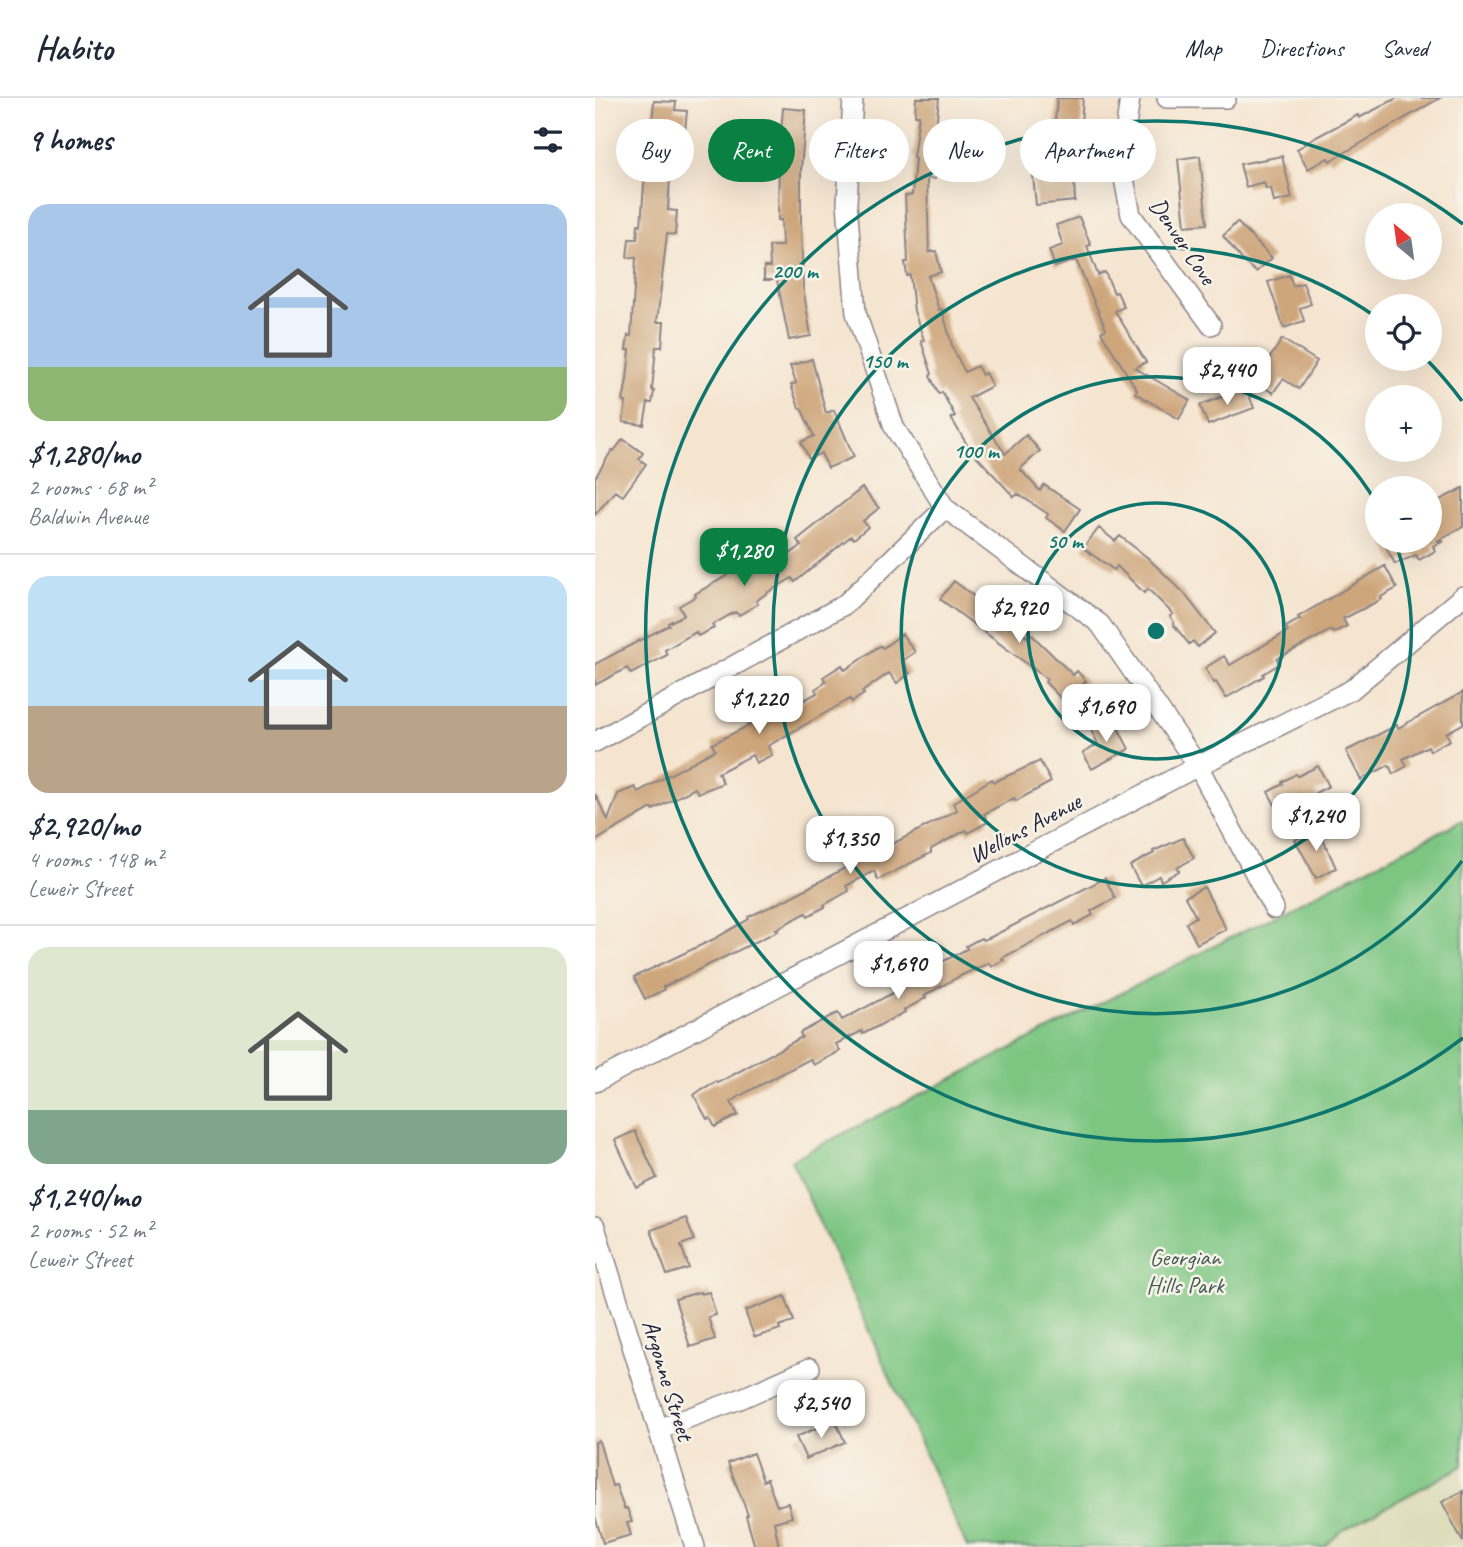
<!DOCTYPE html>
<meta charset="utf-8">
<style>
:root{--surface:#fff;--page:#f2f2f3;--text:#1f2937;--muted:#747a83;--line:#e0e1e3;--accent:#0b8043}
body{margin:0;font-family:Caveat,sans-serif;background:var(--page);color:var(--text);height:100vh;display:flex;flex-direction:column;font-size:26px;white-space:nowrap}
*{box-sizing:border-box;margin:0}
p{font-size:23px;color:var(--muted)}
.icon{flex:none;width:38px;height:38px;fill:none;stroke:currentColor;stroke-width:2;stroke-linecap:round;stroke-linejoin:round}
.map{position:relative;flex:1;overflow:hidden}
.side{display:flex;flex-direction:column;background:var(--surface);width:595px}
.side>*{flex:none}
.guide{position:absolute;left:21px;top:21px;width:665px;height:63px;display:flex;gap:14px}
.needle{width:46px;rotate:331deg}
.buttons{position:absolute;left:770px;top:105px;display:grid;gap:14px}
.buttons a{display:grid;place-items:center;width:77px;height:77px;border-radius:50%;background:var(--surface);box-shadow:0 7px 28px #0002;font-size:35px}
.price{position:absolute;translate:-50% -60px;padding:0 16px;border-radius:14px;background:#fff;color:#222;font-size:23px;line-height:46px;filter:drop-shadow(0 2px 4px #0008)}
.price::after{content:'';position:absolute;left:50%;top:42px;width:21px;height:16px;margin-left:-10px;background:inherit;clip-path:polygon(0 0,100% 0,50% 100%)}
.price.on{background:var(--accent);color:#fff}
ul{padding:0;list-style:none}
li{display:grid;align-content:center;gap:14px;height:371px;padding:0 28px}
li+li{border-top:2px solid var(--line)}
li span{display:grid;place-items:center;height:217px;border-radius:21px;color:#555}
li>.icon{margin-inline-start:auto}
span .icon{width:126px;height:126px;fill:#fffc;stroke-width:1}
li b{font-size:30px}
h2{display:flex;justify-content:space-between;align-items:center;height:84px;padding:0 28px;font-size:30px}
.tag{padding:0 24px;border-radius:32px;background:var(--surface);box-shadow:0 7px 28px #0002;font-size:24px;line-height:63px}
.tag.on{background:var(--accent);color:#fff}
header{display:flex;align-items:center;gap:42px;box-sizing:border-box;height:98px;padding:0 35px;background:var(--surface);border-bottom:2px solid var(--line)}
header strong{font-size:33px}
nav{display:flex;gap:38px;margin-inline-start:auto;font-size:24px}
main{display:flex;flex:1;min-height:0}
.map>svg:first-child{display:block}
.built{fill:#deddbb}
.green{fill:#7dc682;stroke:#50745e;stroke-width:2}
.building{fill:#cea67b}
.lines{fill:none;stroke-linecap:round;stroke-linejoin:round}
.minor-casing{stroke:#8c8486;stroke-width:22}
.minor{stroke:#fff;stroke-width:19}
.ring{fill:none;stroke:#0f766e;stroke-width:3.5}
.labels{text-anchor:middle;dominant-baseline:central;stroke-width:5;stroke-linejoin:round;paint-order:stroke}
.street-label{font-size:24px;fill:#22223b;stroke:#f7f3e8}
.park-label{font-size:24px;fill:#425b54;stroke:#f7f3e8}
.centre{fill:#0f766e;stroke:#f7f3e8;stroke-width:3.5}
.ring-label{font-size:21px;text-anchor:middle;font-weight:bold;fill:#0f766e;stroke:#f7f3e8;stroke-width:5;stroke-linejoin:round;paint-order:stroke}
</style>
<header>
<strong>Habito</strong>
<nav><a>Map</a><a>Directions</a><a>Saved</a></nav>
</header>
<main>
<section class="side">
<h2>9 homes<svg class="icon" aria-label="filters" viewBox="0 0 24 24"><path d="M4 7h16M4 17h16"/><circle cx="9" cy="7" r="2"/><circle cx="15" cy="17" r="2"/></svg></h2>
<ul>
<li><span style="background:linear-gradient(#a9c7e8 75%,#8fb573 0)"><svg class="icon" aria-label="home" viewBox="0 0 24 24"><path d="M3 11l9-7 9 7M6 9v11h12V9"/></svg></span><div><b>$1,280/mo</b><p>2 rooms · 68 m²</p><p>Baldwin Avenue</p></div></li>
<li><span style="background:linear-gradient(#bfe0f5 60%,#b9a48a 0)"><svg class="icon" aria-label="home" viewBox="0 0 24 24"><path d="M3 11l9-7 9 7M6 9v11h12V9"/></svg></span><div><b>$2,920/mo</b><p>4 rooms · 148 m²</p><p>Leweir Street</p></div></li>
<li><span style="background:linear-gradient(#dfe7d0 75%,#7fa58c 0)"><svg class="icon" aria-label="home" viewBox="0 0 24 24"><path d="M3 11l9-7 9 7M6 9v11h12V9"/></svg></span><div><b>$1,240/mo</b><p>2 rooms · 52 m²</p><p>Leweir Street</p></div></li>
</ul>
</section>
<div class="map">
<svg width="868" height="1449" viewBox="0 0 868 1449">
<rect width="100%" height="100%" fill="#f7f3e8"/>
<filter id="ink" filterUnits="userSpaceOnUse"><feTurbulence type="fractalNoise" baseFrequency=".0143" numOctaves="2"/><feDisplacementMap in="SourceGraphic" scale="14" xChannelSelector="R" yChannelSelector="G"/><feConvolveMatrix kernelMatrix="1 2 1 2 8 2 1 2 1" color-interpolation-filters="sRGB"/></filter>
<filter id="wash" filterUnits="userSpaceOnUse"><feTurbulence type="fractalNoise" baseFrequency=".00686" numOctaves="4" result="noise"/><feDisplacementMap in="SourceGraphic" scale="28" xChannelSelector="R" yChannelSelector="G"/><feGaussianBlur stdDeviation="1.57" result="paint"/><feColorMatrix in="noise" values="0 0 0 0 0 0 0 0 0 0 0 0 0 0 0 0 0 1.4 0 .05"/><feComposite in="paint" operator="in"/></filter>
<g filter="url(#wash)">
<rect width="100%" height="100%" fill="#f5e5d0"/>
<!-- built -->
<path class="built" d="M 868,1368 L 868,1449 L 729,1449 L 748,1432 Z"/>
<!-- green -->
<path class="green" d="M 868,722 L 868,1368 L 748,1432 L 729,1449 L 372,1449 L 196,1062 Z"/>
<g id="blocks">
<!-- building -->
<path class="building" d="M 321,0 L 344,0 L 340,40 L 344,41 L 340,81 L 332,80 L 334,154 L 341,153 L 346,174 L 333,178 L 344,212 L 347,211 L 358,251 L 370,274 L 382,268 L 387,277 L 390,275 L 397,288 L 374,300 L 410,356 L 431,337 L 445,353 L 425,371 L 445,393 L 449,387 L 485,411 L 470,433 L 451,420 L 453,416 L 423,396 L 419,399 L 374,350 L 356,320 L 360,318 L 347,294 L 344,296 L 335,278 L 337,276 L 326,243 L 329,242 L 319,213 L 315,177 L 312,178 L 310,164 L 313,164 L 310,98 L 317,97 L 320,60 L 318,60 L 324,17 L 320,17 Z
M 462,0 L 488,0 L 485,37 L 459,35 Z
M 802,0 L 845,0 L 735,63 L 733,60 L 713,71 L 702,51 L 711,46 L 710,45 L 763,17 L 764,20 Z
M 59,3 L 81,4 L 80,12 L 92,13 L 90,33 L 78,32 L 73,112 L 82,113 L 80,137 L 72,136 L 62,224 L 69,224 L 67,249 L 61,249 L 57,292 L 59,293 L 57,305 L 53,305 L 49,327 L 28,324 L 31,304 L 28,304 L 32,281 L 35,252 L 31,252 L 33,237 L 36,238 L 41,160 L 32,159 L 34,141 L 42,141 L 43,126 L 46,127 L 50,73 L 52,73 L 54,57 Z
M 188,10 L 211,12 L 206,72 L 206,129 L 208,189 L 216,238 L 194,242 L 182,182 L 169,182 L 169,169 L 175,169 L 174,148 L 187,148 L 186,122 L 183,122 L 184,58 Z
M 605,58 L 612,126 L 590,128 L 583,61 Z
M 687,58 L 697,100 L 679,104 L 676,90 L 671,91 L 669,84 L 651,89 L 645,66 Z
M 478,61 L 480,103 L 441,107 L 438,78 L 455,77 L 454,64 Z
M 484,119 L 496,147 L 492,148 L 503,177 L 510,174 L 519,195 L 522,194 L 529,209 L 520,213 L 551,264 L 540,270 L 595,302 L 584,321 L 540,295 L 542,292 L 506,234 L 511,231 L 481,162 L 460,169 L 454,152 L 468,147 L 461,127 Z
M 642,124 L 677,160 L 661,174 L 649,164 L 628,138 Z
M 694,177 L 698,188 L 708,185 L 716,206 L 705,210 L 709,223 L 689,230 L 673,184 Z
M 687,241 L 722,263 L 704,291 L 688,281 L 678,295 L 660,283 Z
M 217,261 L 231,315 L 239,312 L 259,359 L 233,370 L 226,355 L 214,361 L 206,344 L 219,338 L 206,310 L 204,310 L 196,287 L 201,285 L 195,268 Z
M 651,290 L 659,310 L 613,327 L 605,307 Z
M 28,341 L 48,355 L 44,361 L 51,366 L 28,398 L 20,393 L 0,417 L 0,380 L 17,352 L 19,353 Z
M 267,390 L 284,410 L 268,423 L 273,429 L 259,441 L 256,438 L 200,484 L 197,480 L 175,493 L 161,503 L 163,506 L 144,517 L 140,514 L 117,527 L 119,530 L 103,538 L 101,534 L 70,552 L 72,557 L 36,576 L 32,570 L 0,587 L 0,566 L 74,527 L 73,525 L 89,517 L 84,508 L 101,498 L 100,496 L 163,460 L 169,470 L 171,469 L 173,472 L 206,448 L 202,442 Z
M 868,390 L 868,429 L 842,443 L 849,443 L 838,448 L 840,453 L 824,462 L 821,457 L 800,466 L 788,443 L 835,443 L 835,407 Z
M 504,430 L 520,443 L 525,438 L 553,460 L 588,494 L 620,535 L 603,549 L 598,543 L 594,546 L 578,526 L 579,524 L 575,518 L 578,516 L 553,491 L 549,495 L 522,468 L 519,472 L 488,450 Z
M 790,468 L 802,490 L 786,499 L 787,501 L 748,521 L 752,528 L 738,535 L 736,532 L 682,561 L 684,566 L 668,576 L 669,578 L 631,600 L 621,584 L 619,585 L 610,570 L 629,558 L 635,567 L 693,533 L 691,529 L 705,521 L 703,519 Z
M 359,483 L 432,539 L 435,535 L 478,577 L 482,573 L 491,583 L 487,587 L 496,595 L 478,613 L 450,584 L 452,581 L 345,501 Z
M 307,536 L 320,554 L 307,563 L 315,575 L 302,585 L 294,575 L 267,594 L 269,596 L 257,604 L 255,601 L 173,648 L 177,657 L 161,665 L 157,657 L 123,675 L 128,685 L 103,695 L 100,690 L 58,712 L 57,710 L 0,743 L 0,696 L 13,722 L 23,696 L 40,689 L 43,694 L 120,652 L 117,646 L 186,611 L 189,613 L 222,595 L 220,591 L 231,584 L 228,579 L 247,567 L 250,572 L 283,549 L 286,548 L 288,550 Z
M 868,594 L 868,626 L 851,635 L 855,642 L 835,653 L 833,648 L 808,661 L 812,668 L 798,676 L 794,667 L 766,682 L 751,653 L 802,627 L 803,630 Z
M 518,620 L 534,651 L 497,671 L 488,655 L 503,646 L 496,632 Z
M 445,663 L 456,684 L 421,703 L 419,700 L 389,716 L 393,724 L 373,735 L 371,732 L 336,751 L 336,755 L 283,782 L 279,773 L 251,788 L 254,793 L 229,807 L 230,809 L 213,818 L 211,815 L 181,831 L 183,833 L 68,889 L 69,892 L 50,901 L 39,879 L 119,841 L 154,821 L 153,819 L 192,801 L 250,770 L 246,763 L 288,741 L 292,749 L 362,712 L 358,705 L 397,681 L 399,684 Z
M 723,668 L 734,688 L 720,695 L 729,712 L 715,719 L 708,706 L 692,715 L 690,711 L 684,714 L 673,694 L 688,686 L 687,684 L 701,676 L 703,678 Z
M 723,730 L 741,770 L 721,780 L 700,742 Z
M 588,740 L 599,760 L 582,770 L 584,773 L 566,783 L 564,778 L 546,788 L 535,768 L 559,755 L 558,753 Z
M 510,780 L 520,800 L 496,813 L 498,817 L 479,827 L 477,823 L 407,860 L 409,862 L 396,869 L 394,865 L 365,878 L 329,898 L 331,900 L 309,912 L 310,914 L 268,936 L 267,933 L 241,946 L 245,953 L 219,967 L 215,961 L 150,995 L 136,1004 L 143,1017 L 120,1029 L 115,1020 L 112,1021 L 99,997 L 107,991 L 122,983 L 123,985 L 207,939 L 205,935 L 236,918 L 243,915 L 247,922 L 311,888 L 309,884 L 318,879 L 317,877 L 329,871 L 330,873 L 372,851 L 371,848 L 386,840 L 388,842 L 396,839 Z
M 609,789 L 631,831 L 602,846 L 591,825 L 601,819 L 590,799 Z
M 40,1033 L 62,1080 L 42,1090 L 20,1042 Z
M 91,1120 L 99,1142 L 86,1147 L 94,1170 L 72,1177 L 56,1132 Z
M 105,1194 L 106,1196 L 114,1194 L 121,1217 L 113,1219 L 120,1241 L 95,1249 L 80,1201 Z
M 190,1198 L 199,1223 L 184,1228 L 185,1231 L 161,1239 L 159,1238 L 150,1213 Z
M 240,1322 L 250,1344 L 211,1361 L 201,1339 Z
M 4,1343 L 17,1388 L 21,1387 L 29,1411 L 32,1410 L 37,1424 L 32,1425 L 36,1437 L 8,1445 L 0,1418 L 0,1344 Z
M 158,1355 L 168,1383 L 172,1381 L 182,1408 L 193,1405 L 197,1419 L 179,1424 L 184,1449 L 160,1449 L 151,1418 L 153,1417 L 133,1365 Z
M 868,1393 L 868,1444 L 847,1404 Z"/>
</g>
</g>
<g filter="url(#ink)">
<use href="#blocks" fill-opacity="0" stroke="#8c8486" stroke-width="2"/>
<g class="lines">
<defs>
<path id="minor" d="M 258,0 L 252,105 L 261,215 L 299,329 L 350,410 L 505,526 L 603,668 L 679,811
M 535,0 L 526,65 L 536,117 L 616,227
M 572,0 L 631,0
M 0,644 L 249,507 L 350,410
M 0,984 L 603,668 L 756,592 L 868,498
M 0,1129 L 100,1449
M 63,1331 L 145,1301 L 215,1270"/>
</defs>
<!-- minor casing -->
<use href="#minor" class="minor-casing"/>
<!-- minor -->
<use href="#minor" class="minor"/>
</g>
</g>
<!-- distance rings -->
<g class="ring">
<circle cx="561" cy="533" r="128"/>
<path d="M800 444A255 255 0 1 1 782 406"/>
<path d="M867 763A383 383 0 1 1 781 219M832 262A383 383 0 0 1 867 303"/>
<path d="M868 940A510 510 0 1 1 868 126"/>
</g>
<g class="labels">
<!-- street labels -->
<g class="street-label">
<text transform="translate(588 143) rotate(56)">Denver Cove</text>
<text transform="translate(430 730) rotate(-28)">Wellons Avenue</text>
<text transform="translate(73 1282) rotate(73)">Argonne Street</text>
</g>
<!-- park labels -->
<g class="park-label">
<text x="590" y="1159">Georgian<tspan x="590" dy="28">Hills Park</tspan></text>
</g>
</g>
<circle cx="561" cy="533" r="10" class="centre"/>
<g class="ring-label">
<text x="200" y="180">200 m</text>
<text x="290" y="270">150 m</text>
<text x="381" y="360">100 m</text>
<text x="470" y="450">50 m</text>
</g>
</svg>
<div class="buttons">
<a><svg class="needle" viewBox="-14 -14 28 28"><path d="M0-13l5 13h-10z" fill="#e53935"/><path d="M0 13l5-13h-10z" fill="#747a83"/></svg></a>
<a><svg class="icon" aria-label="locate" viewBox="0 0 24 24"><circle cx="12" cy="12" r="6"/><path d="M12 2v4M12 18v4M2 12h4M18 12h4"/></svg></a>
<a>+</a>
<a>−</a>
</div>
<b class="price" style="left:632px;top:309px">$2,440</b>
<b class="price on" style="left:149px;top:490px">$1,280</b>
<b class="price" style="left:424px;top:547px">$2,920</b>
<b class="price" style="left:164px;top:638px">$1,220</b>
<b class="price" style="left:511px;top:646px">$1,690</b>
<b class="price" style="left:721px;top:755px">$1,240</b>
<b class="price" style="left:255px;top:778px">$1,350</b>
<b class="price" style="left:303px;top:903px">$1,690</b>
<b class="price" style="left:226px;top:1342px">$2,540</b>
<div class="guide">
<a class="tag">Buy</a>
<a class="tag on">Rent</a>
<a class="tag">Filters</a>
<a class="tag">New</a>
<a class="tag">Apartment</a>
</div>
</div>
</main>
